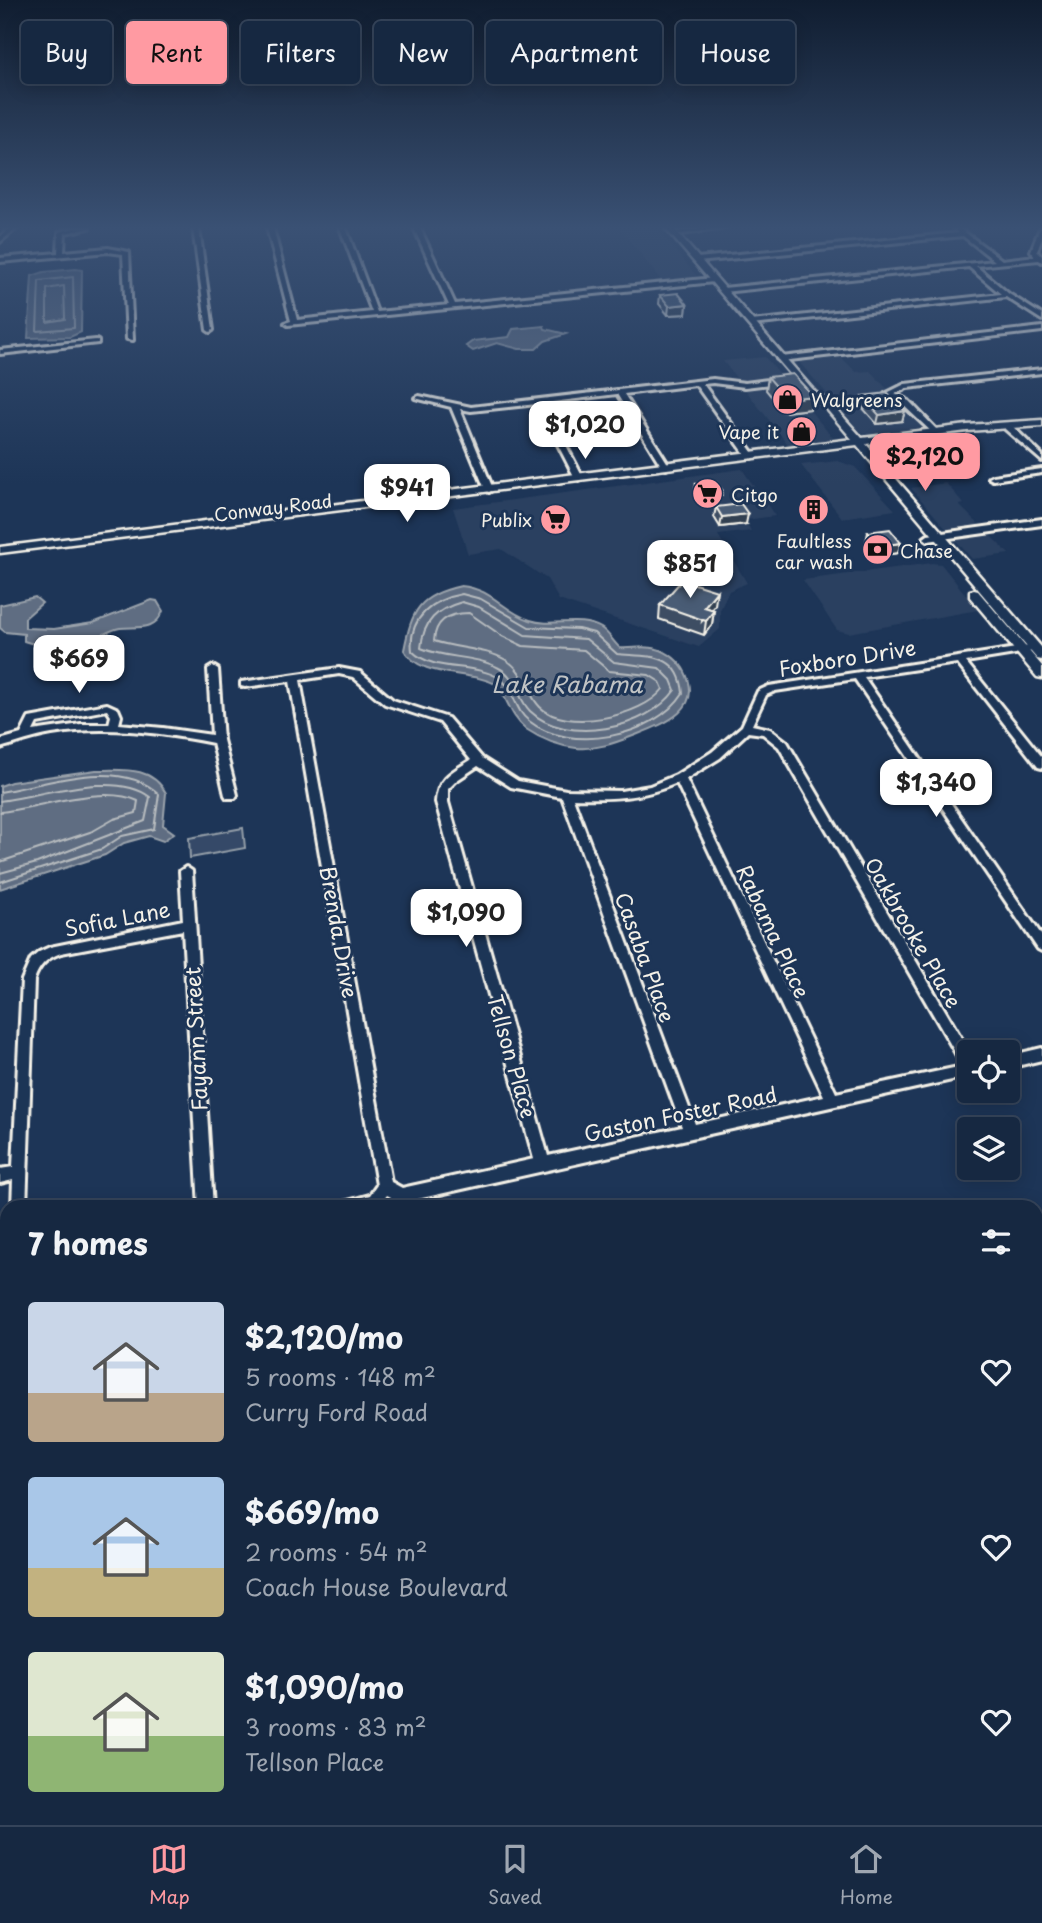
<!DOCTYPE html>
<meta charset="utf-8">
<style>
:root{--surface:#162841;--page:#1f3048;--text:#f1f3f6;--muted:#9ea6b1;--line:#35445a;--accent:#ff9aa2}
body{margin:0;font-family:"Playpen Sans",sans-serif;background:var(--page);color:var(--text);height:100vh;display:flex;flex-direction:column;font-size:26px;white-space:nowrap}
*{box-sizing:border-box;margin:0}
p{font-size:23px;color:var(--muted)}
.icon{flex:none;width:38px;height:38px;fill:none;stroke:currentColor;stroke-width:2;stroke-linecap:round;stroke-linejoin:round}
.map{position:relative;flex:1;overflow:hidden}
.drawer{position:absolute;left:0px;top:1200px;width:1043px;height:625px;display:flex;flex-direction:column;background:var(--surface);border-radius:21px 21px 0 0;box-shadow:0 4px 18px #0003,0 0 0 2px var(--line)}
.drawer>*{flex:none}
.top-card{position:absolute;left:21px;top:21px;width:1001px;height:63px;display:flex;gap:14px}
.buttons{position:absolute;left:957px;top:1040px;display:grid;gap:14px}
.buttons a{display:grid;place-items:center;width:63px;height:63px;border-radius:7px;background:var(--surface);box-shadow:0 4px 18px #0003,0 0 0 2px var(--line);font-size:35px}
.price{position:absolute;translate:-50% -60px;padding:0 16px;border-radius:14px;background:#fff;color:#222;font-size:23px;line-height:46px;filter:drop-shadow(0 2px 4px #0008)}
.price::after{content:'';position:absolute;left:50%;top:42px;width:21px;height:16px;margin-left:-10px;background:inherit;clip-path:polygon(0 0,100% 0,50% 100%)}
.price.current{background:var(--accent);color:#111}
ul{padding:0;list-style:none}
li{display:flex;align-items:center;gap:21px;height:175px;padding:0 28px}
li span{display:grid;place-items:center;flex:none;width:196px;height:140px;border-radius:7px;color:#555}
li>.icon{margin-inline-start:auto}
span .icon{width:84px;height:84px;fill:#fffc;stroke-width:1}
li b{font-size:30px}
h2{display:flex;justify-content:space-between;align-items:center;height:84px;padding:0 28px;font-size:30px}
.chip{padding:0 24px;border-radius:7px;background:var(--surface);box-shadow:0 4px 18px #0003,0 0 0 2px var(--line);font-size:24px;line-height:63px}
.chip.current{background:var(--accent);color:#111}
.dock{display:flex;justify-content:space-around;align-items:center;height:98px;border-top:2px solid var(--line);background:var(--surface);font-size:19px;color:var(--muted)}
.dock a{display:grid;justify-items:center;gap:4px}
.dock .current{color:var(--accent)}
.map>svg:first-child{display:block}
.built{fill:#2a4060}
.green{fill:#354a67;stroke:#949ea8;stroke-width:2}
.water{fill:#5e6d82;stroke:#9aa2ab;stroke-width:2}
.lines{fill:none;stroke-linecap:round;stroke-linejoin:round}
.shore{stroke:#b8bcbf;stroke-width:2}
.street-casing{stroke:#f4f1e8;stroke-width:6}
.secondary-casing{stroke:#f4f1e8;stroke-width:5}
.street{fill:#1d3557;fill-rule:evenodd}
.secondary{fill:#1d3557;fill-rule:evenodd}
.wall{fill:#3e4e64;stroke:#f4f1e8;stroke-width:2}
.shaded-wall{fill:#324051;stroke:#f4f1e8;stroke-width:2}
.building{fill:#485b74;stroke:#f4f1e8;stroke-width:2}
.labels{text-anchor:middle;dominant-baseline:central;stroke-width:6;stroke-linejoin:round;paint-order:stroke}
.far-poi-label{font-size:18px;fill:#f4f1e8;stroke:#1d3557;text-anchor:start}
.far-street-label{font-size:18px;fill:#f4f1e8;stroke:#1d3557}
.street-label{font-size:21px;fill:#f4f1e8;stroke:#1d3557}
.water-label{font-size:23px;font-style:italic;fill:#c0c3c4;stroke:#1d3557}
</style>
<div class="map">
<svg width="1042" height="1825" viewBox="0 0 1042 1825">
<rect width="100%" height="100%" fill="#1d3557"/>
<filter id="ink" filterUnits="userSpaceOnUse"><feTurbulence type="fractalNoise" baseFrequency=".0143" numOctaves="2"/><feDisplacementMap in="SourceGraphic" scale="14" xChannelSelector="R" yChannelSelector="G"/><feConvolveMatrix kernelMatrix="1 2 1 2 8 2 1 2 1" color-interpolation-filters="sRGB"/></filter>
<g filter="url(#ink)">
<!-- built -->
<path class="built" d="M 620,228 L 657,228 L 700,280 L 663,283 Z
M 840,356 L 856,372 L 870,371 L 927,430 L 872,437 L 863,434 L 798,361 Z
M 765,357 L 833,438 L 833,440 L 790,447 L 723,361 Z
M 838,461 L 855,467 L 895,510 L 842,518 L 801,465 Z
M 742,469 L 775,516 L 745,520 L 751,531 L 718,535 L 747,583 L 729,591 L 720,610 L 720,629 L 699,647 L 559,600 L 547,579 L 501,549 L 468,554 L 453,508 Z
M 946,483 L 964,504 L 959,505 L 1009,554 L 972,559 L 911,488 Z
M 932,563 L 941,564 L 978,610 L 849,633 L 837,630 L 803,580 Z"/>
<!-- green -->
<path class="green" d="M 243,828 L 245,848 L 190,858 L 189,838 Z"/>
<!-- water -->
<path class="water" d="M 76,269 L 82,270 L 81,332 L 70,337 L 28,338 L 32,276 L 44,272 Z
M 544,326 L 545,329 L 566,334 L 545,341 L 536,349 L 519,349 L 497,343 L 473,351 L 466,346 L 473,341 L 509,337 L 513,329 Z
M 461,586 C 493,589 502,611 530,620 C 553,628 578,615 601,628 C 609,633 613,642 620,648 C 632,649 645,645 657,649 C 669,652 680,662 685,672 C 705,711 661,725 633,736 C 615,743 596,750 576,748 C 559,746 541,739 526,729 C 511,717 508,700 497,685 C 470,669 421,680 404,650 C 412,610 419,595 461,586 Z
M 35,597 L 42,603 L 25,618 L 25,628 L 54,629 L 93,623 L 152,600 L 157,601 L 163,611 C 155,632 137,626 120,628 C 109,630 100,637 89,640 C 69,645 42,648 24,641 L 24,634 L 5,632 L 0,628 L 0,605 Z
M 96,770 C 124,770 151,766 166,793 L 163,825 L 174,833 L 163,841 L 149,836 L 124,843 L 105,855 L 0,889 L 0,786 L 11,782 Z"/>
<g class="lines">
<!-- shore -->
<path class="shore" d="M 73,277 L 74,328 L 37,331 L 39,281 Z
M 64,286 L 65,319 L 47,322 L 47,289 Z
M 462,594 L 481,599 L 529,627 L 578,629 L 594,633 L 617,654 C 649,657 679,652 683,693 C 655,737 570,754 529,721 C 514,710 514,687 499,678 C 473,662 434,673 412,651 C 408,618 433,599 462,594 Z
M 462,602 L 479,607 L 525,635 L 586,639 L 614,662 L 659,668 L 671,680 L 675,690 C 648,729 566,746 530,711 C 517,698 517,677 499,668 C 475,655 446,659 421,648 C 423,621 437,609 462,602 Z
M 469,613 L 502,636 L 523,646 L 584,650 L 609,671 L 649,675 L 660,682 L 663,689 C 643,716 566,733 540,707 C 526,693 525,671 506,660 C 485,648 458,649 434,641 C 435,620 450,613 469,613 Z
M 0,792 C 48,784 119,757 159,794 L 154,829 L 122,836 L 102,849 L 0,882
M 0,801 C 41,796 115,770 150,797 L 145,821 L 37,863 L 0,873
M 0,812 C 38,808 103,784 138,801 L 136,813 L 114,819 L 93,831 L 0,862"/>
<defs>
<path id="street" d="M 10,228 L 17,228 L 0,242 L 0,237 Z
M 74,228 L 89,228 L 65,233 L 64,252 L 108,248 L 129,252 L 133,340 L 127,339 L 123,254 L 108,252 L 0,262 L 0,258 L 58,253 L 59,232 Z
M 193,228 L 199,228 L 213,330 L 210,332 L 207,330 Z
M 267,228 L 273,228 L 297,320 L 372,312 L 340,228 L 346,228 L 377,312 L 449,305 L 414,228 L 420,228 L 455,304 L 714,278 L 717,280 L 714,282 L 288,325 L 285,323 L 291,321 Z
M 704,228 L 726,228 L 673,235 L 670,233 Z
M 959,228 L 1002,260 L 1035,256 L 1031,251 L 1039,230 L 1042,228 L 1042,238 L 1037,251 L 1042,256 L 1042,262 L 1039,260 L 976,266 L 1009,294 L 1042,315 L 1042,320 L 1006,297 L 751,325 L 748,323 L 751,321 L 1001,294 L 969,267 L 723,292 L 720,290 L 723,288 L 995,261 L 963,236 L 697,262 L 694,260 L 697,258 L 959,233 L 956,230 Z
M 1042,327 L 1042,331 L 781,361 L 777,359 L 781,357 Z
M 96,340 L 98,341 L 98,343 L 0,354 L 0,350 Z
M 1042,369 L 1042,373 L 907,388 L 895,394 L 909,401 L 937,430 L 937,434 L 934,434 L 903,405 L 885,394 L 905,384 Z
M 784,378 L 788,380 L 787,382 L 745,387 L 713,383 L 703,384 L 755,456 L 751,458 L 748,458 L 696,385 L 624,394 L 670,467 L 666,469 L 662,467 L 617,394 L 544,403 L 583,478 L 579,480 L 575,478 L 537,404 L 471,411 L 460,409 L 493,489 L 489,492 L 485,489 L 451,407 L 415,398 L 419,396 L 471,407 L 713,379 L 745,383 Z
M 1005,425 L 1011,425 L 1042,455 L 1042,461 L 1005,429 Z
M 1042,469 L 1042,473 L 993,480 L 989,478 L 993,476 Z
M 1042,519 L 1042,525 L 928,541 L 924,538 L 928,535 Z
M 1036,645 L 1039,646 L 1039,650 L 966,662 L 1042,757 L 1042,768 L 1038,767 L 957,663 L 864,677 L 1042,936 L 1042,951 L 1038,949 L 855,679 L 775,691 L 766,695 L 752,725 L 770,729 L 787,742 L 970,1053 L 970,1076 L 404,1202 L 401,1208 L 339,1208 L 341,1203 L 370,1195 L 377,1185 L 290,681 L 245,687 L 241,686 L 241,682 L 339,668 L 360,672 L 393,700 L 448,718 L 482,758 L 518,781 L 566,790 L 621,791 L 650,786 L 676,775 L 712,752 L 742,726 L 758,691 L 769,686 ZM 339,674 L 353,677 L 385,704 L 440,722 L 471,760 C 452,772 438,777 436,802 L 534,1159 L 402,1188 L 391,1182 L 300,680 ZM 748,732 L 763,734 L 779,747 L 963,1066 L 836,1093 L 686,779 L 720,758 ZM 478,766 L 511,787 L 562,797 L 682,1127 L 548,1156 L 448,802 L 448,789 L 457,780 ZM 677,783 L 824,1096 L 695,1124 L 573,798 C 614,799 639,799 677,783 ZM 387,1195 L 391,1197 L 387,1203 L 384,1199 Z
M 213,666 L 218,669 L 223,740 L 237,795 L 235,798 L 227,798 L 225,795 L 213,743 C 161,733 106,725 52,734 C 34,737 17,743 0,748 L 0,740 L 21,734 L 29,718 L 107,704 L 118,709 L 121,716 L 119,724 L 163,728 L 212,735 L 208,669 ZM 107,710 L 111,716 L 109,724 L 81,724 L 33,731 L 37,723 Z
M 186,867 L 192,871 L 213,1208 L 199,1208 L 183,930 L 61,953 C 47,958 39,965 34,980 L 26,1208 L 12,1208 L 13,1180 L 0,1183 L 0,1169 L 13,1167 L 22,980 L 31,959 L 39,952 L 50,947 L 183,920 L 180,871 Z
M 1042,1048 L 1042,1060 L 1008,1068 L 1008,1056 Z
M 1042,1218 L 1042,1232 L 1036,1233 L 1036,1219 Z
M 1042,1451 L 1042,1469 L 1036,1471 L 1036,1453 Z
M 7,1510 L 7,1678 L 0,1682 L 0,1514 Z
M 239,1818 L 259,1818 L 259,1825 L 239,1825 Z
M 506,1818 L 526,1818 L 527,1825 L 507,1825 Z
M 776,1818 L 796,1818 L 795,1825 L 775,1825 Z"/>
<path id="secondary" d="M 665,228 L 673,228 L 815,392 L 830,402 L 862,438 L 967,425 L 1042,420 L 1042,426 L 967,431 L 866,444 L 1042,648 L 1042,660 L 1037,659 L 857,445 L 0,553 L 0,547 L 852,439 L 824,406 L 809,396 Z
M 974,590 L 978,591 L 1042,666 L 1042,678 L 1037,677 L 970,597 L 970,591 Z"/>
</defs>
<!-- street casing -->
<use href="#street" class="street-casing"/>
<!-- secondary casing -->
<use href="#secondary" class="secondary-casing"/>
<!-- street -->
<use href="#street" class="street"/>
<!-- secondary -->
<use href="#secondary" class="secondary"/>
</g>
<!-- wall -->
<path class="wall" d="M 660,295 L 687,304 L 686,314 L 668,315 L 659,304 Z
M 768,377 L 813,396 L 810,409 L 784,412 L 766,390 Z
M 862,396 L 905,411 L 902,421 L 877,424 L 860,405 Z
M 795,420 L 811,435 L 802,436 L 794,426 Z
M 696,484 L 721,496 L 700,499 L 695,491 Z
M 716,507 L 746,524 L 720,527 L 714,517 Z
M 868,532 L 901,543 L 898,553 L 876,556 L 866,542 Z
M 660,605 L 715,605 L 711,609 L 714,610 L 712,624 L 704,635 L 659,619 Z"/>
<!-- shaded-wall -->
<path class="shaded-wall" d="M 687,304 L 686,314 L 668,315 L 669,306 Z
M 813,396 L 810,409 L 784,412 L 787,399 Z
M 905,411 L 902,421 L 877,424 L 879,415 Z
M 813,428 L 811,435 L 802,436 L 803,430 Z
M 722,490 L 721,496 L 700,499 L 701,492 Z
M 748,514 L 746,524 L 720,527 L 722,517 Z
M 901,543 L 898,553 L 876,556 L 879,546 Z
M 717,591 L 715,605 L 702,621 L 704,607 Z
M 714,610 L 712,624 L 704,635 L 706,621 Z"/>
<!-- building -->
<path class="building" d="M 678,293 L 687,304 L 669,306 L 660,295 Z
M 793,374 L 813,396 L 787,399 L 768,377 Z
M 887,393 L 905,411 L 879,415 L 862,396 Z
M 804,419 L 813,428 L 803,430 L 795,420 Z
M 716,482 L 722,490 L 701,492 L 696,484 Z
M 741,504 L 748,514 L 722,517 L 716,507 Z
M 890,529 L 901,543 L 879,546 L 868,532 Z
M 682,580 L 717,591 L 704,607 L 714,610 L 706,621 L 660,605 Z"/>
</g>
<!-- sky -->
<linearGradient id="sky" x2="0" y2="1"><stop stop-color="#101d30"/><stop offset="0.47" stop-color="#3a5174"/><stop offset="1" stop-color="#3a5174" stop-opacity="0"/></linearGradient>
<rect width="1042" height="484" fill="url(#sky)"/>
<!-- icons -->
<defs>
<symbol id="shop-disc" viewBox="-11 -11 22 22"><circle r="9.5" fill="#ff9aa2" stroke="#1d3557"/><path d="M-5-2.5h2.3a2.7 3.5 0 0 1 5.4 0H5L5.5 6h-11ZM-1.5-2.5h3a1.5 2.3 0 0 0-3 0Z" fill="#111"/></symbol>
<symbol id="supermarket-disc" viewBox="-11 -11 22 22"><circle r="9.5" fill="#ff9aa2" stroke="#1d3557"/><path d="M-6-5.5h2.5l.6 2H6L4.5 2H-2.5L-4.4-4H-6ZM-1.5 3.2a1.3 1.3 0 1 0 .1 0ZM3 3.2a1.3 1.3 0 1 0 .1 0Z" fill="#111"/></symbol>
<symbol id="building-disc" viewBox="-11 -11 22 22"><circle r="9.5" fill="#ff9aa2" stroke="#1d3557"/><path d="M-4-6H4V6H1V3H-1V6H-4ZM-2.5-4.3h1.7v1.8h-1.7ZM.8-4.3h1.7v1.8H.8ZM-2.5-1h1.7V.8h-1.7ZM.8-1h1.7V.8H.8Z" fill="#111"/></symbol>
<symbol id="bank-disc" viewBox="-11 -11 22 22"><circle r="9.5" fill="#ff9aa2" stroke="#1d3557"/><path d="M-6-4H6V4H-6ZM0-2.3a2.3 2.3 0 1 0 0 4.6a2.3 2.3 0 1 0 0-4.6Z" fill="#111"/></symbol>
</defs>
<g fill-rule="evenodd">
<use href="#shop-disc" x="770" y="382" width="35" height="35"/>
<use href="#shop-disc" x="784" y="414" width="35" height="35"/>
<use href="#supermarket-disc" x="690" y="476" width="35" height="35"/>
<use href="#building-disc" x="796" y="492" width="35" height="35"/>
<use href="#supermarket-disc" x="538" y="502" width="35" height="35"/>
<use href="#bank-disc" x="860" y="532" width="35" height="35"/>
</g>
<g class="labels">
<!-- far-poi labels -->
<g class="far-poi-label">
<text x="811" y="399">Walgreens</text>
<text x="779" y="431" text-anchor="end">Vape it</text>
<text x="731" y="494">Citgo</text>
<text x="532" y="519" text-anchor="end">Publix</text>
<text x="814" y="540" text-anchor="middle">Faultless<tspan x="814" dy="21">car wash</tspan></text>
<text x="900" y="550">Chase</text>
</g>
<!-- far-street labels -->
<g class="far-street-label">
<text transform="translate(273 507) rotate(-7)">Conway Road</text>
</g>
<!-- street labels -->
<g class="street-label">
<text transform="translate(847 657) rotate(-9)">Foxboro Drive</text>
<text transform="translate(117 918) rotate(-11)">Sofia Lane</text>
<text transform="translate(774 931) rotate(65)">Rabama Place</text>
<text transform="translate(340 932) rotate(80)">Brenda Drive</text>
<text transform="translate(914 932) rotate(60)">Oakbrooke Place</text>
<text transform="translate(646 957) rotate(70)">Casaba Place</text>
<text transform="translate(195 1039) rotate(-93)">Fayann Street</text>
<text transform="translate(513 1056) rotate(74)">Tellson Place</text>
<text transform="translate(680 1113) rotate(-12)">Gaston Foster Road</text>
</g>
<!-- water labels -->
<g class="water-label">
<text x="567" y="683">Lake Rabama</text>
</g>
</g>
</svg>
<div class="buttons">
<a><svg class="icon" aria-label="locate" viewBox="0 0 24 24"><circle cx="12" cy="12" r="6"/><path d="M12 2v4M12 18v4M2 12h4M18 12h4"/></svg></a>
<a><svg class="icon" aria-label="layers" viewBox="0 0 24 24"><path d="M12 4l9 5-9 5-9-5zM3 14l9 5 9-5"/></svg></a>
</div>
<b class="price" style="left:585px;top:461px">$1,020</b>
<b class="price current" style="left:925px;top:493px">$2,120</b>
<b class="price" style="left:407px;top:524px">$941</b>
<b class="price" style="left:690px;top:600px">$851</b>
<b class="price" style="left:79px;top:695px">$669</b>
<b class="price" style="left:936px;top:819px">$1,340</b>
<b class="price" style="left:466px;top:949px">$1,090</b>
<div class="top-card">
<a class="chip">Buy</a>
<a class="chip current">Rent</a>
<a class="chip">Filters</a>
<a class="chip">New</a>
<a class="chip">Apartment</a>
<a class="chip">House</a>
</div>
<section class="drawer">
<h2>7 homes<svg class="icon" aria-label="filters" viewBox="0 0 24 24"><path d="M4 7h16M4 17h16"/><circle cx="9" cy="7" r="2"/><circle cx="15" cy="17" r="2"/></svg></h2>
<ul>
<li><span style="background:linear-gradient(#c9d6e8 65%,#b9a48a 0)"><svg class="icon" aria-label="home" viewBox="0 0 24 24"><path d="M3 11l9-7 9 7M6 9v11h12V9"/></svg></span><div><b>$2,120/mo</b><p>5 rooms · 148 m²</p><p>Curry Ford Road</p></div><svg class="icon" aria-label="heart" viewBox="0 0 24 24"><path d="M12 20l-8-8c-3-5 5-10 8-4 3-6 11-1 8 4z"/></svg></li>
<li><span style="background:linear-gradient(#a9c7e8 65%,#c2b280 0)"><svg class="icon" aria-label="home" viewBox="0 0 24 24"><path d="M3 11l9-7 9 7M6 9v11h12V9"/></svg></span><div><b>$669/mo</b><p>2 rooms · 54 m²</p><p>Coach House Boulevard</p></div><svg class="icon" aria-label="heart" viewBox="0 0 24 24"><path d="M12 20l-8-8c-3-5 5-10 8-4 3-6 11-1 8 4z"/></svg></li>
<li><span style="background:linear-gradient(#dfe7d0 60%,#8fb573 0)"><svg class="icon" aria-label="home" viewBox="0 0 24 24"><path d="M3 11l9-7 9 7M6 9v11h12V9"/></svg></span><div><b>$1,090/mo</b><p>3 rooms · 83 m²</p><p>Tellson Place</p></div><svg class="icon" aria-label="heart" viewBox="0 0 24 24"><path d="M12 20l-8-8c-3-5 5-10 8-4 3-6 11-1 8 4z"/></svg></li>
</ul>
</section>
</div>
<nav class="dock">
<a class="current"><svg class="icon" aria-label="map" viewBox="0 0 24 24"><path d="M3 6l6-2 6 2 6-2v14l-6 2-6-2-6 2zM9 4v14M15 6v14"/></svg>Map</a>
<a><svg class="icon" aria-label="saved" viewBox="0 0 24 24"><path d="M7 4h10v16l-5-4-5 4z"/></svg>Saved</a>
<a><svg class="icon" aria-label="home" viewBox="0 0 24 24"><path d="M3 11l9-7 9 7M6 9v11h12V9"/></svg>Home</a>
</nav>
